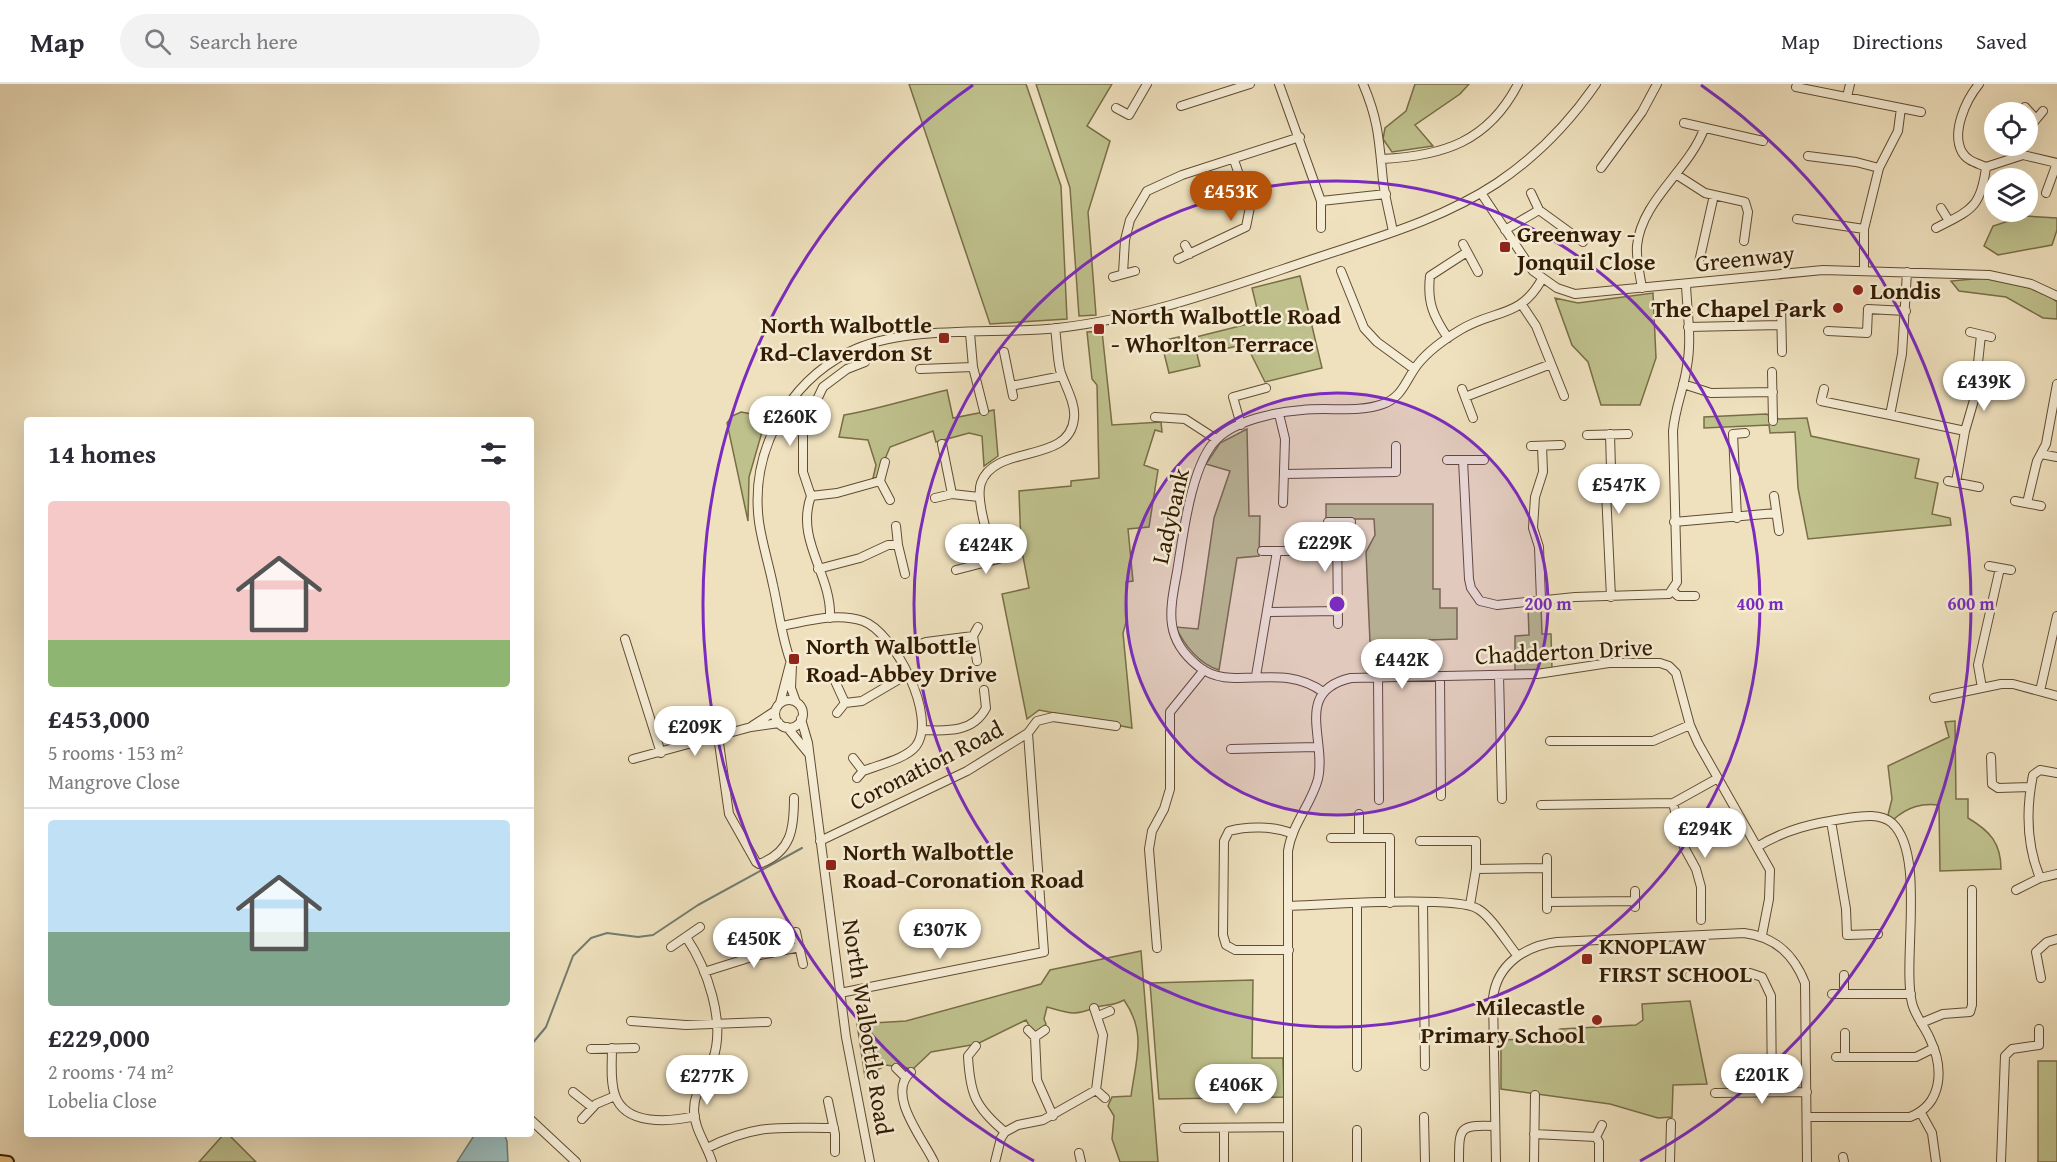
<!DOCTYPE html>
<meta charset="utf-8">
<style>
:root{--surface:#fff;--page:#f2f2f3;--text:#2b2b33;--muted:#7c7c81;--line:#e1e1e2;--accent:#b45309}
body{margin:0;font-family:"Gentium Book Plus",serif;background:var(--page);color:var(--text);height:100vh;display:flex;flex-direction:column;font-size:22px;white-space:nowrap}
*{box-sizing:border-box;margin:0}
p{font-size:20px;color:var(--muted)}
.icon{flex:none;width:33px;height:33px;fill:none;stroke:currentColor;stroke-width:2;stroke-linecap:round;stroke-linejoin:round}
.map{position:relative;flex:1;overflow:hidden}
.drawer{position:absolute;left:24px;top:333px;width:510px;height:720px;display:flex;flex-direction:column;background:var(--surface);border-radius:6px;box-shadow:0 6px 24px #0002}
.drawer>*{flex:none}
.fabs{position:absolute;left:1984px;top:18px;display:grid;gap:12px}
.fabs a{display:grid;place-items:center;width:54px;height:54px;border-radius:50%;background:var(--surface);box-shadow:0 6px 24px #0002;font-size:30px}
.price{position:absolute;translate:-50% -51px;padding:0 14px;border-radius:21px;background:#fff;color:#222;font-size:20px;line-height:39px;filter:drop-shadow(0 2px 3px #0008)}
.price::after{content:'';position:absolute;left:50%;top:36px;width:18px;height:14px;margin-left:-9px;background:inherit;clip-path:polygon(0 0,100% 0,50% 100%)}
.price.current{background:var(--accent);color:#fff}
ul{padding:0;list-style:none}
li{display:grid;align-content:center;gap:12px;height:318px;padding:0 24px}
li+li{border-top:2px solid var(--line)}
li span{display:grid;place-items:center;height:186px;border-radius:6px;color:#555}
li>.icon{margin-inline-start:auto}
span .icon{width:108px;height:108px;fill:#fffc;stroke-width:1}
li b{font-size:26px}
h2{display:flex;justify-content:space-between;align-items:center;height:72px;padding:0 24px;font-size:26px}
header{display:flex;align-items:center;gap:36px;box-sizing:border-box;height:84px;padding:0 30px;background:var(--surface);border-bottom:2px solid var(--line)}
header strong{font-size:28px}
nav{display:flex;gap:33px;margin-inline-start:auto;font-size:21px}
.search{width:420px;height:54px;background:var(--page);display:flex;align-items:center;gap:15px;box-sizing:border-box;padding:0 21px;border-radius:33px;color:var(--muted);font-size:22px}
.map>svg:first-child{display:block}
.green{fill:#bfc18d;stroke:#786e46;stroke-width:1.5}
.water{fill:#9cbcba;stroke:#727c70;stroke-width:1.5}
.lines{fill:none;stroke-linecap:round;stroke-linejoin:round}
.stream{stroke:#727c70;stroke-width:2}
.minor-casing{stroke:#614c30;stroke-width:10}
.highway-casing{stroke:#321b00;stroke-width:14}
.minor{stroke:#f5ecd5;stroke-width:8}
.highway{stroke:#e8c07f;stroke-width:10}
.ring{fill:none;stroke:#7b2cbf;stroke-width:3}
.poi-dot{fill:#8f2418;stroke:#f5ecd5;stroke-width:2}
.labels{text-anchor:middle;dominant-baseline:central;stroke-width:5;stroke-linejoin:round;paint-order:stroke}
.poi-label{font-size:24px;font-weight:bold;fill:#321b00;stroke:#f5ecd5;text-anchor:start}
.street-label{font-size:24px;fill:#321b00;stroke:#f5ecd5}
.centre{fill:#7b2cbf;stroke:#f5ecd5;stroke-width:3}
.ring-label{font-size:18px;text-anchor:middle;font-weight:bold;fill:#7b2cbf;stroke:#f5ecd5;stroke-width:5;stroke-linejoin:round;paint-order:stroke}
</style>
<header>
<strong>Map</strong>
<div class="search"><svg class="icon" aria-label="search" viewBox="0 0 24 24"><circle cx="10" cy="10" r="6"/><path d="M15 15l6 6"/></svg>Search here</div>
<nav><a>Map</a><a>Directions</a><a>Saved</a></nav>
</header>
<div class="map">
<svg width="2057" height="1078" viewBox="0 0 2057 1078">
<rect width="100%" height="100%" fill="#efe1be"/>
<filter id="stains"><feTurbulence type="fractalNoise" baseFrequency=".00333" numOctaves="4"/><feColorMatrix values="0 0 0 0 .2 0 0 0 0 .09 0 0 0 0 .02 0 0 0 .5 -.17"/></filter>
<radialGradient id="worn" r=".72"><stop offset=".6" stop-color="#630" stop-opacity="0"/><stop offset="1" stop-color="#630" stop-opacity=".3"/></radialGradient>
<!-- green -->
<path class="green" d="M 909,0 L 1026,0 L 1061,102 L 1067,235 L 990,240 Z
M 1036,0 L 1112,0 L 1087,42 L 1110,57 L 1088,128 L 1096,231 L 1079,232 L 1070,104 Z
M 1415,0 L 1469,0 L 1460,10 L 1415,41 L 1433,62 L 1392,68 L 1383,55 L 1385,44 L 1406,27 Z
M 2024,132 L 2057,134 L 2057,146 L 2052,161 L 1998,171 L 1984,162 L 1993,142 Z
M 1300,192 L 1322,284 L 1265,298 L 1246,260 L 1224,265 L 1223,260 L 1196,266 L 1200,282 L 1169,289 L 1161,257 L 1179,253 L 1180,257 L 1260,237 L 1252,204 Z
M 1984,194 C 2008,199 2038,202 2057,218 L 2057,235 L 2043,234 L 2006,213 L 1959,207 L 1951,197 Z
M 1653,209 L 1656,274 L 1640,321 L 1601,321 L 1588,278 L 1572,261 L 1555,214 L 1578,219 Z
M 1102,247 L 1112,341 L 1161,338 L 1162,348 L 1155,346 L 1144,381 L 1158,386 L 1149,443 L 1128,445 L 1133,497 L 1126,498 L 1127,535 L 1123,549 L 1132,644 L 1039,626 L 1027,635 L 1002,510 L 1029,504 L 1021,462 L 1019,407 L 1071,402 L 1071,397 L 1099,394 L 1097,301 L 1092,295 L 1087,248 Z
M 947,306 L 953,334 L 994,326 L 998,372 L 984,382 L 982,352 L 969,349 L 936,358 L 933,347 L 890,363 L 877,394 L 873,394 L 876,381 L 868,356 L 839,353 L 844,331 C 879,325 912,314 947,306 Z
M 741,328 L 752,330 L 761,337 L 762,348 L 749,393 L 748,437 L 727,339 L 732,332 Z
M 1766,330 L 1779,335 L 1807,334 L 1811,352 L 1919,375 L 1915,394 L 1938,399 L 1932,430 L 1950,434 L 1951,441 L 1808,455 L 1798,404 L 1795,348 L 1770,349 L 1769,341 L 1704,344 L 1704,333 Z
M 1247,345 L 1249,432 L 1260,432 L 1259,472 L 1237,474 L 1219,586 C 1199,580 1184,561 1176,543 L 1198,545 L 1214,434 L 1230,387 L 1206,380 L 1220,359 Z
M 1326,420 L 1433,420 L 1433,505 L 1440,505 L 1440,524 L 1457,524 L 1457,555 L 1370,558 L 1366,468 L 1375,451 L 1374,435 L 1326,435 Z
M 1541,521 L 1542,550 L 1551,550 L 1552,585 L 1515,586 L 1515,552 L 1529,551 L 1528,522 Z
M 1955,637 L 1956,715 L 1968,715 L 1968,734 C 1990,747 2001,759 2001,785 L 1940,787 L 1939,721 C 1921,719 1908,723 1894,735 L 1888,731 L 1892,715 L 1888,682 L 1949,653 L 1945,638 Z
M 1141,867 L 1158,1078 L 1120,1078 L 1112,1055 L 1114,1032 L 1108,1022 L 1112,1013 L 1131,1012 C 1136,975 1147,949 1124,916 C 1111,923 1107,920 1097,923 C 1074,932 1071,930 1047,923 L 1044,935 L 1046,940 L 1035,952 L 1026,936 L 977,960 L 931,968 L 913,985 L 886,981 L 865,993 L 857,940 L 906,937 L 1041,900 L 1050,886 Z
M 1253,896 L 1252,974 L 1283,974 L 1284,1013 L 1159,1015 L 1150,899 Z
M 1690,917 L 1707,1000 L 1673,1001 L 1672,1033 L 1658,1034 L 1610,1020 L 1501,1005 L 1501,956 L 1546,954 L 1560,945 L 1636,941 L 1643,936 L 1642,920 Z
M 2038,977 L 2057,977 L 2057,1078 L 2038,1078 Z
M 224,1050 L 228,1050 L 256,1078 L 199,1078 Z"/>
<!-- water -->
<path class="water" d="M 475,1050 L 504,1050 L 507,1057 L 508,1078 L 457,1078 Z"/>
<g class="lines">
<!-- stream -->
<path class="stream" d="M 531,961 L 546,943 L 573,872 L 591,854 L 607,849 L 638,853 L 653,851 L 698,821 L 802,764"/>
<defs>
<path id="minor" d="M 1279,0 L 1321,117 L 1321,144
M 1363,0 C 1379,37 1379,58 1383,97 C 1385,114 1390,131 1393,148
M 1979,0 C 1966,16 1951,48 1962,68 C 1967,77 1977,79 1986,83 L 2023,71 L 2057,79
M 1796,3 L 1921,28
M 1847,13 L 1850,0
M 1181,22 L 1250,0
M 2025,23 L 2036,35
M 1116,24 L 1129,31 L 1147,0
M 1684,39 L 1763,57
M 2028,45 L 2043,27
M 1808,72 L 1856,78 L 1879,84
M 1382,75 C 1443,72 1488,58 1518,0
M 1601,84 L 1642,28 L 1657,0
M 1677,91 L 1705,109 L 1745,118 L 1748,128 L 1744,157
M 1481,109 L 1533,187 L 1557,204 L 1575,210 L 1823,186 L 1989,191 L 2031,200 L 2057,212
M 1531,109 L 1539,126 L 1583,158
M 2046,109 L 2057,79
M 1321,117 L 1386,110
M 1941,124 L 1949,137
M 1797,135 L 1864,145
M 1936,144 C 1971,126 1981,124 1986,83
M 1505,146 L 1539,126
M 1463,160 L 1478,188
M 1185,161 L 1190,170
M 1178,175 L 1246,143 L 1250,123 L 1234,76
M 1699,178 L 1714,111
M 1341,187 L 1364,244 L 1377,258 L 1414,285
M 1864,187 L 1864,145 L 1879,84 L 1898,47 L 1901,24
M 1907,188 L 1902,270 L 1890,331 L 1965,347
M 1123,189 L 1125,156 L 1130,136 L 1147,107 L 1182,91 L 1300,53
M 1113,193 L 1135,187
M 1642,204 C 1640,191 1636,175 1637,162 C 1641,117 1689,86 1704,45
M 1522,221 L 1536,242 L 1564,312
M 1781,221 L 1782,268
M 1688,243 L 1781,241
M 1828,247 L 1867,249 L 1868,225 L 1906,227
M 1970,248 L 1991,253
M 970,249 L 973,283 L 984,327
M 1448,254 C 1433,232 1427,218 1430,192 L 1467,168
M 1004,268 L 1013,312
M 920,285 L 973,283
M 1772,288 L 1773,337
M 1683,300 L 1711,309 L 1773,308
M 1011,302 L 1062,292
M 1462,305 L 1473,334
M 1824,305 L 1821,317 L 1890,331
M 1465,313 L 1551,280
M 1279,330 L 1285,355 L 1283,419
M 1155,333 L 1185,335 L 1216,355
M 1241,341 L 1233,313 L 1266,304
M 1610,350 L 1611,385 L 1606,408 L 1611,513
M 1587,351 L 1628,350
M 942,360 L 952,410
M 1531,362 L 1561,361
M 2041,370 L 2057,373
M 1447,376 L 1484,376
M 1463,376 L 1469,495 L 1471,504 L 1480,517 L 1497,521 L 1575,513 L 1669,510 L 1677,498 L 1673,347 C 1675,324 1684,304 1687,282 C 1692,255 1687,227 1686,200
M 1284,390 L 1396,388 L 1396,362
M 880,397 L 890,416
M 1948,397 L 1979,403
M 1956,398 L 1965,347 L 1974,316 L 1981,251
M 811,412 L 803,388 L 803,345 L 823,303 L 847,285 L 865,278
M 811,412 C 795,457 832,490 830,534
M 811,412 L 837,409 L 880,397 L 885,378
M 1774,412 L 1779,447
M 935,414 L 952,410 L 979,413
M 2015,417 L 2041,422
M 2027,419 L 2037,377 L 2046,360 L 2057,300
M 1737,434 L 1733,350 L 1745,349
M 1328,438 L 1351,438
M 1337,438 L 1338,540
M 1674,438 L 1776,429
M 898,461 L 905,490
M 1262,467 L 1292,467
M 994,476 C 990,459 975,415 981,399 C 995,359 1070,381 1074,334 C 1076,319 1064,300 1060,286 C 1057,272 1057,258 1055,244
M 1989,482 L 2011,486
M 818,485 L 860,474 L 888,461 L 898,461 L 896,442
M 956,486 L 1010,472
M 1673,507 L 1678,512 L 1695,512
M 1541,516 L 1539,463 L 1533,444 L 1535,413 L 1543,388 L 1542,362
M 1267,528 L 1338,527
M 782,542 C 808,537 837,528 863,537 C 894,548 938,633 916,662 C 906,675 878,681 863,687
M 973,552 L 977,577
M 625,555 L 661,669
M 897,568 L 926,558 L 973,552 L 978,543
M 1499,591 L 1502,715
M 1256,592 L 1277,467
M 1378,593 L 1379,716
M 1440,593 L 1441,712
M 835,597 L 845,619 L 837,629
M 1982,604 L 1978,581 L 2000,484
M 2040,607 L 2057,532
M 1323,608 C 1280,576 1231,610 1198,582 C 1163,554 1170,526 1177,488 C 1183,452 1191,380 1217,355 C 1236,336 1276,328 1302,326 C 1328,323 1359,329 1383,320 C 1403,313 1406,295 1418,280 C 1429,266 1445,255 1460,246 C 1494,225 1520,235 1542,195
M 1934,614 L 2001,600 L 2013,600 L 2057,612
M775 630a14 14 0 1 1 28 0a14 14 0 1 1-28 0Z
M 796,618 L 791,604 L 792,581 C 782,557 779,527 773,501 C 769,481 762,459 759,438 C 750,369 786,300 849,268 C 904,240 996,251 1058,244 C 1146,234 1229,203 1313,175 C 1375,154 1441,136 1497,99 C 1536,73 1569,39 1596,0
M 780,619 L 790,580
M 845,619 L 862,617 L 908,590
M 801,635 L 808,659 L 846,953 L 870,1078
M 752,642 L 775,627
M 787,643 L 809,670
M 922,646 C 947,647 973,649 986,624 L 984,606
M 718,652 L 729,730 L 756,778 L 759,780 C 792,768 794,744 794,714
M 1550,657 L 1653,657 L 1690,641
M 1231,665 L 1317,663
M 1991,673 L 1992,700 L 1998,704 L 2030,703
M 853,674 L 863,687 L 857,694
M 633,675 L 751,643 L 779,639
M 1673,719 L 1684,763 L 1696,785 L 1701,803 L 1701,836
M 1541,721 L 1673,719 L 1718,694
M 1359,730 L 1359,754
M 1831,737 L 1846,825 L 1847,851 L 1878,850
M 1331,754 L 1390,754 L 1390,819
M 820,757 L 967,687 L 1028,649 L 1037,637 L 1053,633 L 1116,642
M 1420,757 L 1476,757 L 1476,785 L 1470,821
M 1757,763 C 1786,745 1814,739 1848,734 C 1862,732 1880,729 1892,739 C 1926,770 1902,877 1912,919 C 1915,932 1925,943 1930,955 C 1944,984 1943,1020 1910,1033 L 1807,1033
M 1547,774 L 1547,825
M 1476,785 L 1547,784
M 2040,794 C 2027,762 2026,725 2033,691 L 2040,686 L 2057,689
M 2016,806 L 2040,794 L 2057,790
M 1635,807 L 1635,823
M 1547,818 L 1635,817
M 1357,819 L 1357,983
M 1423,819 L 1425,982
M 1289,822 C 1323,821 1455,811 1478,825 C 1491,832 1507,859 1517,871
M 796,848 L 803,880
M 686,853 C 707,884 726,938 713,975 C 707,993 694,1006 694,1026 C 694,1045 707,1061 712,1078
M 671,863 L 700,843
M 1157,864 L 1149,765 L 1152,747 L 1164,725 L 1170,705 L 1170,628 L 1204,586
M 1289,866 L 1235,866 L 1226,861 L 1223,851 L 1224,757 L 1229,747 C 1247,742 1273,742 1291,749
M 704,888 L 755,872 L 800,863
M 1690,891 L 1750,889 L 1762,893 L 1771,912 L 1772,1008
M 2041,894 L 2036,868 L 2047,858 L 2057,855
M 840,909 L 1044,868 L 1028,649
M 1832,910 L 1911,910
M 1844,910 L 1844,891
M 1098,932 L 1110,927
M 631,937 L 686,941 L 767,938
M 1921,939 L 1943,930 L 1970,928 L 1972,921 L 1972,806
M 1028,946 L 1035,953 L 1045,946
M 1035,953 L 1037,996 L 1053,1032
M 976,962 L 968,972 C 970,1010 975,1023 1005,1048
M 612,964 C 612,979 610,997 615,1011 C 625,1042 670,1038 695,1032
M 591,965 L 635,964
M 1836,973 L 1916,973 L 1934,964
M 1845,973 L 1845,949
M 896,984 L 905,993
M 911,988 C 885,1010 924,1056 934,1078
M 1096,1006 L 1105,1014
M 573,1008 L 592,1023
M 1715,1009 L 1807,1008
M 828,1017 L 835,1050 L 835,1068
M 1921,1029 L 1932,1049 L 1936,1078
M 1424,1033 L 1425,1078
M 582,1035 L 596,1020 L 615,1012
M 531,1036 L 576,1078
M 1184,1044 L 1288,1043
M 1224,1044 L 1224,1078
M 1534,1050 L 1596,1053 L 1599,1058 L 1599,1078
M 1596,1053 L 1602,1041
M 707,1064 C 757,1039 781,1044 834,1044
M 1079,1069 L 1081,1078
M 1843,1073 L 1844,1078
M 995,1078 L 1001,1054 L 1005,1048 L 1018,1041 L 1043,1036 L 1096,1006 L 1103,951 L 1094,924
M 1288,1078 L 1288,767 C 1292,740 1311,721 1318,695 C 1327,656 1293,607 1351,594 L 1537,590 L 1609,579 L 1660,579 L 1669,582 L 1676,589 L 1690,641 L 1698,659 L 1770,786 L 1769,815 L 1762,851
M 1357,1078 L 1357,1046
M 1459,1078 C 1459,1043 1459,1041 1494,1042
M 1496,1078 L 1493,914 C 1497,880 1525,862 1557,858 L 1744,849 C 1776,853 1794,871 1805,899 L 1807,1078
M 1534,1078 L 1535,1011
M 1670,1078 L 1671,1039
M 2001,1078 L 2005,972 L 2012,965 L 2039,961 L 2039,945"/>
<path id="highway" d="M 0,1077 L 8,1078"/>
</defs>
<!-- minor casing -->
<use href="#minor" class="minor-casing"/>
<!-- highway casing -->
<use href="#highway" class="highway-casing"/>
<!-- minor -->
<use href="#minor" class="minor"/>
<!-- highway -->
<use href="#highway" class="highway"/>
</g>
<!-- distance rings -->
<circle cx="1337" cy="520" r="211" fill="#7b2cbf" fill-opacity=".12"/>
<g class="ring">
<circle cx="1337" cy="520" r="211"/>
<circle cx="1337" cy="520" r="423"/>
<path d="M1034 1077A634 634 0 0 1 973 1M1701 1A634 634 0 0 1 1640 1077"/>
</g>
<!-- markers -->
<g class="poi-dot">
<rect x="1499" y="157" width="12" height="12" rx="3"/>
<circle cx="1858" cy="206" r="6"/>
<circle cx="1838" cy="224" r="6"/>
<rect x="1093" y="239" width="12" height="12" rx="3"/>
<rect x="938" y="248" width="12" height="12" rx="3"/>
<rect x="788" y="569" width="12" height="12" rx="3"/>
<rect x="825" y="775" width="12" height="12" rx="3"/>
<rect x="1581" y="869" width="12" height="12" rx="3"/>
<circle cx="1597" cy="936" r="6"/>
</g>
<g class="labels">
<!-- poi labels -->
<g class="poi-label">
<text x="1517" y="149">Greenway -<tspan x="1517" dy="28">Jonquil Close</tspan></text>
<text x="1870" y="206">Londis</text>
<text x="1826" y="224" text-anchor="end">The Chapel Park</text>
<text x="1111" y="231">North Walbottle Road<tspan x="1111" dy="28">- Whorlton Terrace</tspan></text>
<text x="932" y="240" text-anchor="end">North Walbottle<tspan x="932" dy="28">Rd-Claverdon St</tspan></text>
<text x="806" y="561">North Walbottle<tspan x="806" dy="28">Road-Abbey Drive</tspan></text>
<text x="843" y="767">North Walbottle<tspan x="843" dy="28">Road-Coronation Road</tspan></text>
<text x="1599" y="861">KNOPLAW<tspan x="1599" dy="28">FIRST SCHOOL</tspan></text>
<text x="1585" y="922" text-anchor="end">Milecastle<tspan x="1585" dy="28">Primary School</tspan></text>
</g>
<!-- street labels -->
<g class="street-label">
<text transform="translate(1745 174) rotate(-6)">Greenway</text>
<text transform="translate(1170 432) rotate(-77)">Ladybank</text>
<text transform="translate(1564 567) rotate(-3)">Chadderton Drive</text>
<text transform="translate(926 681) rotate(-27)">Coronation Road</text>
<text transform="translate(868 943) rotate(81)">North Walbottle Road</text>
</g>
</g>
<circle cx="1337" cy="520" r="9" class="centre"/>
<g class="ring-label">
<text x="1548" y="526">200 m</text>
<text x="1760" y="526">400 m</text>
<text x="1971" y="526">600 m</text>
</g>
<rect width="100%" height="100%" filter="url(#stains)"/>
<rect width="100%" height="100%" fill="url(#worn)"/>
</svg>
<div class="fabs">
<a><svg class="icon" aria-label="locate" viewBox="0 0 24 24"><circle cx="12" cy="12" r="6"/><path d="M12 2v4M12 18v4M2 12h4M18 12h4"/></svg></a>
<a><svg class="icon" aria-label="layers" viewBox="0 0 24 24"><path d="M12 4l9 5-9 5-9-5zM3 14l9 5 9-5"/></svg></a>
</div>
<b class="price current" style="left:1231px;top:138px">£453K</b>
<b class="price" style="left:1984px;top:328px">£439K</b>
<b class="price" style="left:790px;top:363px">£260K</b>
<b class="price" style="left:1619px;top:431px">£547K</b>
<b class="price" style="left:1325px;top:489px">£229K</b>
<b class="price" style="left:986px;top:491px">£424K</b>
<b class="price" style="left:1402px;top:606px">£442K</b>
<b class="price" style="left:695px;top:673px">£209K</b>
<b class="price" style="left:1705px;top:775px">£294K</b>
<b class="price" style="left:940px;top:876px">£307K</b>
<b class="price" style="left:754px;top:885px">£450K</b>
<b class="price" style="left:1762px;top:1021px">£201K</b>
<b class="price" style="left:707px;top:1022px">£277K</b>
<b class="price" style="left:1236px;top:1031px">£406K</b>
<section class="drawer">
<h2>14 homes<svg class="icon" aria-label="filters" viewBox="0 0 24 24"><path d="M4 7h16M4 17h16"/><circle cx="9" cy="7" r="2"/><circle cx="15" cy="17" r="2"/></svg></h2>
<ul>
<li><span style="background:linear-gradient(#f6c9c9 75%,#8fb573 0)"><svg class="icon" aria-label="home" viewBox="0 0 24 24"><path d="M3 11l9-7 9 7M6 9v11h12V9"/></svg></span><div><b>£453,000</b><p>5 rooms · 153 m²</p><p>Mangrove Close</p></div></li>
<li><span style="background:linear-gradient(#bfe0f5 60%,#7fa58c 0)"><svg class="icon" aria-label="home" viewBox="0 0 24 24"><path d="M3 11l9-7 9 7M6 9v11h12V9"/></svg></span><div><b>£229,000</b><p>2 rooms · 74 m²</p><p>Lobelia Close</p></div></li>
</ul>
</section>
</div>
